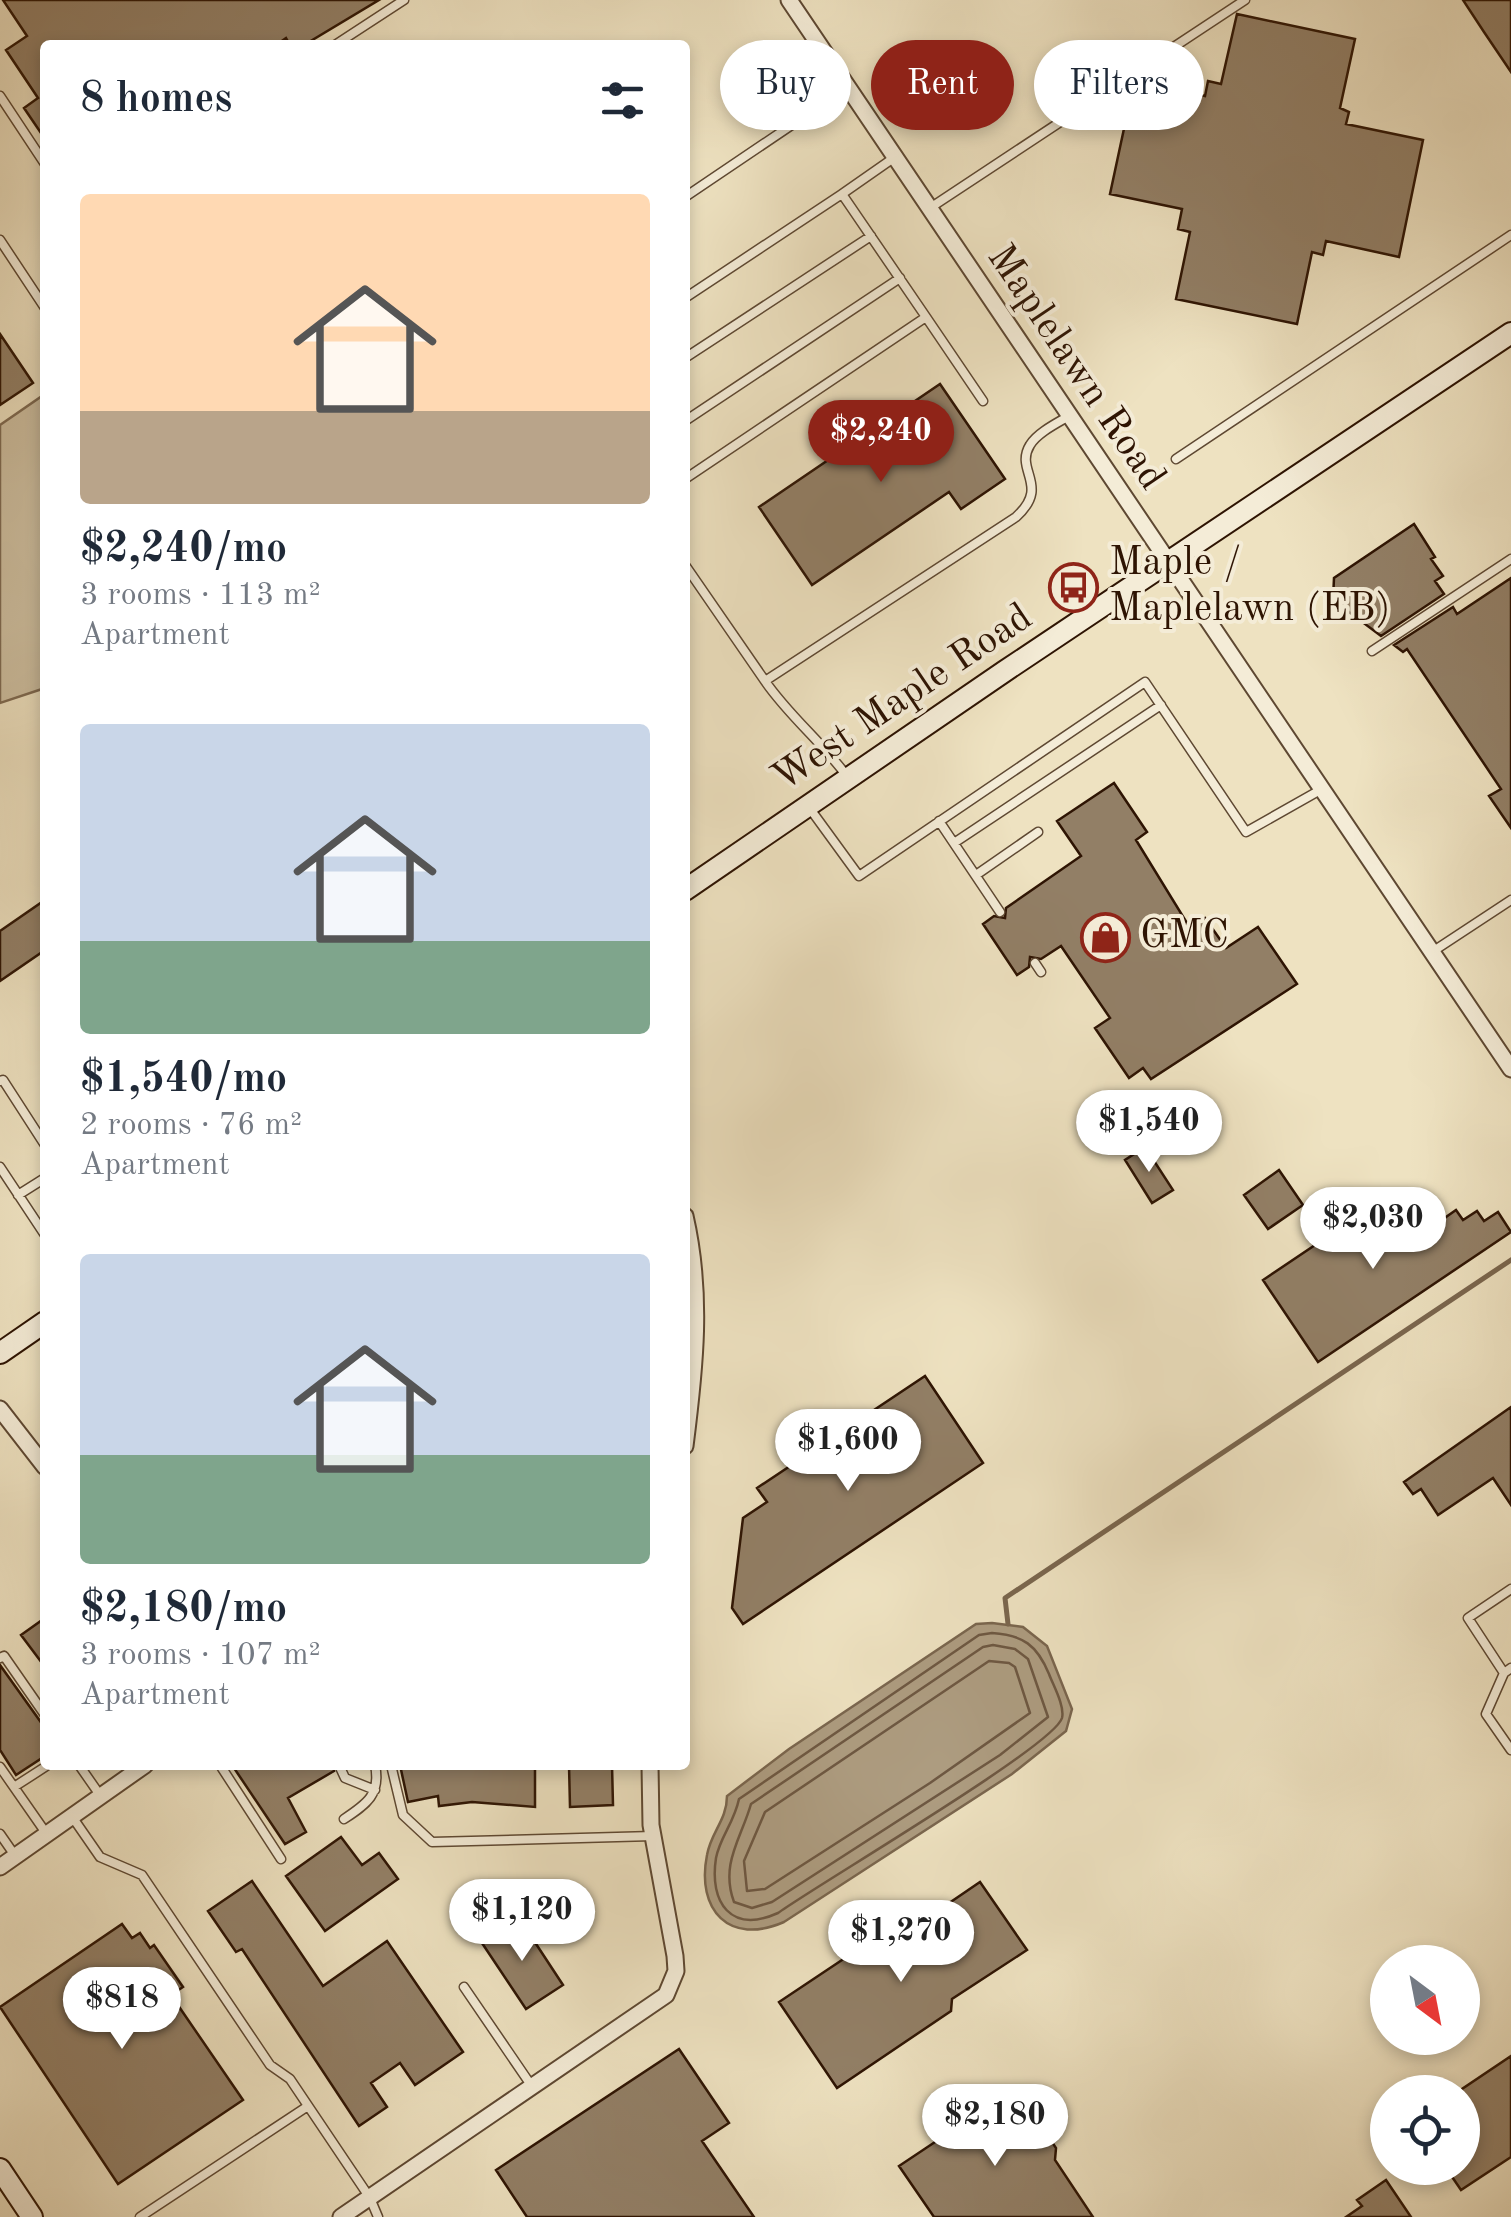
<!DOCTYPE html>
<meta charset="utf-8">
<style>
:root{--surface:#fff;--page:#f2f2f3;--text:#1f2937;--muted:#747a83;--accent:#8f2418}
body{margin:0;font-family:"Old Standard TT",serif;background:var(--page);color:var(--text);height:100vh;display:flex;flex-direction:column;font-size:38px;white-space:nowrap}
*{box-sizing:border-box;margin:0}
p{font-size:32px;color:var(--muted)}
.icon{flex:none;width:55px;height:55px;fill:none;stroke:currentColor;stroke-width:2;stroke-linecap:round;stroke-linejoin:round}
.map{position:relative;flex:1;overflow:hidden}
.panel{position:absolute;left:40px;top:40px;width:650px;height:1730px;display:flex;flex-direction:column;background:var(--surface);border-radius:10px;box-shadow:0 5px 15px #0003}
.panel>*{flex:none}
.guide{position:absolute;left:720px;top:40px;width:640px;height:90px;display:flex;gap:20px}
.needle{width:65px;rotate:148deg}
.fabs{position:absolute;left:1370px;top:1945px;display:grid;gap:20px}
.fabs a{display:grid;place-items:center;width:110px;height:110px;border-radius:50%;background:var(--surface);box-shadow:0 5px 15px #0003;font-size:50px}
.price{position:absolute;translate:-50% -85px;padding:0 22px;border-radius:35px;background:#fff;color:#222;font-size:32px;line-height:65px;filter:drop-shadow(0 2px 5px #0008)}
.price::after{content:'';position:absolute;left:50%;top:60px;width:30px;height:22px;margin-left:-15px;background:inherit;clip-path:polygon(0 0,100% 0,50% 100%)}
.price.current{background:var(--accent);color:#fff}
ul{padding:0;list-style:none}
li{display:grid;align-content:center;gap:20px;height:530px;padding:0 40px}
li span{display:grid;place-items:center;height:310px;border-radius:10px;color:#555}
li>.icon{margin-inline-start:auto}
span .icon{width:180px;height:180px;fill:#fffc;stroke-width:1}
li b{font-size:42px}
h2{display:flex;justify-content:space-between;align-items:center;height:120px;padding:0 40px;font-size:42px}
.chip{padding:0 35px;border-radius:45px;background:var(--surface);box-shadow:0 5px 15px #0003;font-size:35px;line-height:90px}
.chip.current{background:var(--accent);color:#fff}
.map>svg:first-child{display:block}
.green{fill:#cdbfa1;stroke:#7e6a52;stroke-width:2.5}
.water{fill:#ad9c80;stroke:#7a664e;stroke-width:2.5}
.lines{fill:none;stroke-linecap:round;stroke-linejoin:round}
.shore{stroke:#6e5842;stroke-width:2.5}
.stream{stroke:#7a664e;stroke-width:5}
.building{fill:#927f66;stroke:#2e1403;stroke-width:2.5}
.service-casing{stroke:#5e4832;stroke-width:11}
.minor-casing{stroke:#5e4832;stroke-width:19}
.secondary-casing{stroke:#2e1403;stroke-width:24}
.service{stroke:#f4ecd7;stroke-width:8}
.minor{stroke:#f4ecd7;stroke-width:15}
.secondary{stroke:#f4ecd7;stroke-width:20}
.labels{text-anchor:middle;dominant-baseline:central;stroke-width:8;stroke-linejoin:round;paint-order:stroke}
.street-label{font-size:40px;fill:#2e1403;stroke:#f4ecd7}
.poi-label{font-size:40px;fill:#2e1403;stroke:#f4ecd7;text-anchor:start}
</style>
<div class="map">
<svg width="1511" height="2217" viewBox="0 0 1511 2217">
<rect width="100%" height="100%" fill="#eee2c1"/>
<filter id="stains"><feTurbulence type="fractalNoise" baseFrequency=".002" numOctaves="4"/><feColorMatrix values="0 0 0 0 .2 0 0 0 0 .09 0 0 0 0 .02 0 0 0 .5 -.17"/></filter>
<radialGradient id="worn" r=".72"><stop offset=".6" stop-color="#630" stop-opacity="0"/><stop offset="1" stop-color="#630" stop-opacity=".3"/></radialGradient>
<!-- green -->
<path class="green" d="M 45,394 L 45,688 L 0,703 L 0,425 Z"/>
<!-- water -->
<path class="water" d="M 992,1623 L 1023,1627 L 1047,1646 L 1072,1709 L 1066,1731 L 1012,1774 L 784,1922 C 729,1946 696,1910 707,1855 C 711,1832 727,1820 727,1796 L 789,1749 L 976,1624 Z"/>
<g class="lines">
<!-- shore -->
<path class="shore" d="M 992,1633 C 1023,1635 1037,1645 1049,1674 C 1053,1685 1065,1706 1062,1718 C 1054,1746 818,1884 778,1913 C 731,1934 709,1903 716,1858 C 720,1837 734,1823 739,1799 L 979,1635 Z
M 993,1645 L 1015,1649 L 1028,1659 L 1048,1717 L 1000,1755 L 772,1902 L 752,1908 L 734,1902 C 720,1864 741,1839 751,1804 L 983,1647 Z
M 989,1661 L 1009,1663 L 1015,1667 L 1030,1713 L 930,1783 L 765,1889 L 747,1891 L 744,1861 L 765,1812 Z"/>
<!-- stream -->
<path class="stream" d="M 1008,1624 L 1005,1598 L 1511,1260"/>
</g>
<!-- building -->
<path class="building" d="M 3,0 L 379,0 L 304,45 L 290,45 L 286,38 L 276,45 L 45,45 L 45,139 L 24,108 L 38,98 L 6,50 L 27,36 Z
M 1463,0 L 1511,0 L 1511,72 L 1484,32 Z
M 1237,14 L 1355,39 L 1340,108 L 1349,112 L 1346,124 L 1423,140 L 1399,257 L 1326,241 L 1323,255 L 1312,252 L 1297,324 L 1176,299 L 1190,232 L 1178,229 L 1182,209 L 1110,194 L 1134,82 L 1205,96 L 1208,81 L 1221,84 Z
M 0,334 L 33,383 L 0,405 Z
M 940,384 L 1005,479 L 961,509 L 949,492 L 812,585 L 759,507 Z
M 1414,524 L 1435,557 L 1431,559 L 1443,576 L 1435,581 L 1444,594 L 1381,636 L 1333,600 L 1334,578 Z
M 1511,578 L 1511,828 L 1489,796 L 1501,789 L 1407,649 L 1403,652 L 1394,645 L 1453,607 L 1457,614 Z
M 1114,783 L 1147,832 L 1136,840 L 1190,928 L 1205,918 L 1226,948 L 1258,927 L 1297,984 L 1151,1079 L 1143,1068 L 1129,1078 L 1095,1028 L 1110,1018 L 1061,946 L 1041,959 L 1030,957 L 1029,967 L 1017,975 L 983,924 L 994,916 L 1005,918 L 1006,908 L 1081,856 L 1057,821 Z
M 45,900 L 45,950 L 0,981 L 0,931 Z
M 1145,1147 L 1173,1190 L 1152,1203 L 1125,1160 Z
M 1279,1170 L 1303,1205 L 1268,1229 L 1244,1195 Z
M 1388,1196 L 1416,1238 L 1456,1210 L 1463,1220 L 1477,1211 L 1484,1221 L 1498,1212 L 1511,1232 L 1318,1362 L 1263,1280 Z
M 925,1376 L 983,1463 L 743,1624 L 732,1608 L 743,1518 L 767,1502 L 757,1488 Z
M 1511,1407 L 1511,1505 L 1493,1478 L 1438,1515 L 1421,1489 L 1413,1494 L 1404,1482 Z
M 45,1618 L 45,1667 L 21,1635 Z
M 0,1665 L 45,1728 L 45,1756 L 16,1775 L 0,1750 Z
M 232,1765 L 332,1765 L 334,1771 L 288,1798 L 306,1832 L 285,1844 Z
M 400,1765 L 535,1765 L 535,1807 L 472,1802 L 439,1806 L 438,1796 L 408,1802 Z
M 569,1765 L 612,1765 L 613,1805 L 570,1807 Z
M 341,1837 L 362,1865 L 379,1853 L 398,1879 L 325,1931 L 286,1876 Z
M 252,1881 L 323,1986 L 387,1941 L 463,2052 L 415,2085 L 400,2063 L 371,2083 L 387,2107 L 359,2126 L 242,1949 L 236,1952 L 208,1911 Z
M 980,1882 L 1027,1950 L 952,1999 L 951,2011 L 837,2088 L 779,2002 L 863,1946 L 870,1957 Z
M 519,1918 L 563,1985 L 526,2009 L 482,1943 Z
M 122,1924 L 132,1938 L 140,1933 L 150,1948 L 154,1945 L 183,1987 L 171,1995 L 243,2100 L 118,2184 L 0,2007 Z
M 679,2049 L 729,2123 L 702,2141 L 754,2217 L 527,2217 L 496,2170 Z
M 1511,2056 L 1511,2157 L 1461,2190 L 1446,2168 L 1462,2168 L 1462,2089 Z
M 1016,2088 L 1056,2148 L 1055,2160 L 1093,2217 L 934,2217 L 899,2166 Z
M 1386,2180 L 1411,2217 L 1346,2217 L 1362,2206 L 1357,2200 Z"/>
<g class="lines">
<defs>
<path id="service" d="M 335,45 L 404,0
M 0,96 L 45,164
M 842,194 L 895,157
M 685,197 L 848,87
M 930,208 L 1245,0
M 0,240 L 45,308
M 685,298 L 842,194 L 926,317
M 685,358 L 871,236
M 685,421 L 900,278
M 1176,459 L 1511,235
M 685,479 L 926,317 L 983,401
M 685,565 L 765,681
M 1372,651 L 1511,559
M 846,775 C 821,741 789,716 765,681 L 1016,517 C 1051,485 1014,471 1030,445 C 1037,433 1057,423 1069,416
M 808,806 L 859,876 L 1145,682 L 1246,832 L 1322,789
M 939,821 L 1000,912
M 954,843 L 1161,705
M 976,875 L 1038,832
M 1432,952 L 1511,900
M 1035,963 L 1041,972
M 0,1081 L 3,1080 L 45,1145
M 0,1167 L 45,1235
M 18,1195 L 45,1178
M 0,1658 L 4,1656 L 45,1715
M 1511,1668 L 1504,1673 L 1486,1714 L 1511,1750
M 1504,1673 L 1468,1618 L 1511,1589
M 79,1765 L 102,1798
M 220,1765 L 281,1859
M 339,1765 L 345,1778 L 375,1790
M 391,1765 L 403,1815 L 432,1842 L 653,1836
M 0,1767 L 46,1833
M 14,1787 L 48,1765
M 73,1818 L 100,1857 L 142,1875 L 270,2065 L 290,2079 L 370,2198 L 378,2217
M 344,1819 C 367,1804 381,1794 375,1765
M 0,1834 L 16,1857
M 464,1987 L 533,2088
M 140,2217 L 308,2106"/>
<path id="minor" d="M 789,0 L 1511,1069
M 685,1216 C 703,1294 695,1368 685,1446
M 0,1409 L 45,1467
M 0,1867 L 145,1765
M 341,2217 L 666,1995 L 676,1971 L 675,1956 L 651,1825 L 650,1765"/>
<path id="secondary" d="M 685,890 L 1005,671 L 1511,333
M 0,1353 L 45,1322
M 0,2169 L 32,2217"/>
</defs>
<!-- service casing -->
<use href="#service" class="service-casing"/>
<!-- minor casing -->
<use href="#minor" class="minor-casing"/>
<!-- secondary casing -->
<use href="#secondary" class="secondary-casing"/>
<!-- service -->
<use href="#service" class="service"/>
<!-- minor -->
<use href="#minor" class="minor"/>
<!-- secondary -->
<use href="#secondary" class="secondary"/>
</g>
<!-- icons -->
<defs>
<symbol id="bus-ring" viewBox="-11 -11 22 22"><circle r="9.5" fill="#f4ecd7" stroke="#8f2418" stroke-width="1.5"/><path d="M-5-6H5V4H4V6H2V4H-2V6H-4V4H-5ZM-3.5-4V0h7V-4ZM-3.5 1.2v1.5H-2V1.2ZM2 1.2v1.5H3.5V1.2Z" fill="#8f2418"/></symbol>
<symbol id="shop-ring" viewBox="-11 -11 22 22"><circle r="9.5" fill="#f4ecd7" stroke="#8f2418" stroke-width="1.5"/><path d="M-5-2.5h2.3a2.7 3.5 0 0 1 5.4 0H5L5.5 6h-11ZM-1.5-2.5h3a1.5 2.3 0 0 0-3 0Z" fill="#8f2418"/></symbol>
</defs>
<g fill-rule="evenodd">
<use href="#bus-ring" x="1046" y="560" width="55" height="55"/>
<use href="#shop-ring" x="1078" y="910" width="55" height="55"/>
</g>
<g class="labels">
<!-- street labels -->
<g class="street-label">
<text transform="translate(1075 368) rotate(56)">Maplelawn Road</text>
<text transform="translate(903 699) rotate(-34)">West Maple Road</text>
</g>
<!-- poi labels -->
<g class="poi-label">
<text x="1109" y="564">Maple /<tspan x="1109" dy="46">Maplelawn (EB)</tspan></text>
<text x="1140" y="937">GMC</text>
</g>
</g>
<rect width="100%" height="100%" filter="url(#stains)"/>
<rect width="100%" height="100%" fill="url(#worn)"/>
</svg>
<div class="fabs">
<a><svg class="needle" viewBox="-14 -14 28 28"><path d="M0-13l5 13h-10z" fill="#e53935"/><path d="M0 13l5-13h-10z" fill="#747a83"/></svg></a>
<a><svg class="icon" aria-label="locate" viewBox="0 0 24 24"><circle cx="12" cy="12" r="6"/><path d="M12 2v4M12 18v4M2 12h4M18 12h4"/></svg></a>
</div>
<b class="price current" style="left:881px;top:485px">$2,240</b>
<b class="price" style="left:1149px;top:1175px">$1,540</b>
<b class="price" style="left:1373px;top:1272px">$2,030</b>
<b class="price" style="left:848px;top:1494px">$1,600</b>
<b class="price" style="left:522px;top:1964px">$1,120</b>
<b class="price" style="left:901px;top:1985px">$1,270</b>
<b class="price" style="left:122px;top:2052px">$818</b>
<b class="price" style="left:995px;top:2169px">$2,180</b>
<div class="guide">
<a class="chip">Buy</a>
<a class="chip current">Rent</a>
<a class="chip">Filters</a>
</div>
<section class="panel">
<h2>8 homes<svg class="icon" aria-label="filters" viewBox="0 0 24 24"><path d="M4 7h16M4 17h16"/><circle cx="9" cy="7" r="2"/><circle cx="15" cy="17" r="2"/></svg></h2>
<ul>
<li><span style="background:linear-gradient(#ffd9b3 70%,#b9a48a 0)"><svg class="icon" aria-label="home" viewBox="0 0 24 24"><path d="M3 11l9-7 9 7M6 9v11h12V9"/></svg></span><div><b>$2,240/mo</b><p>3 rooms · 113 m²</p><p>Apartment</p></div></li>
<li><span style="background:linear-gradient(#c9d6e8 70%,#7fa58c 0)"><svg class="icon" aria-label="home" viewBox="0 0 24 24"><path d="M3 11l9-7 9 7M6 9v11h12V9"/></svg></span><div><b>$1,540/mo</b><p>2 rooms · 76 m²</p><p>Apartment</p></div></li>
<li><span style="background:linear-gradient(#c9d6e8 65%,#7fa58c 0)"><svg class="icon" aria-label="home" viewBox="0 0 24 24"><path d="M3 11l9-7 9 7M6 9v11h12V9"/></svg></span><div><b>$2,180/mo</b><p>3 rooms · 107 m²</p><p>Apartment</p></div></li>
</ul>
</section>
</div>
